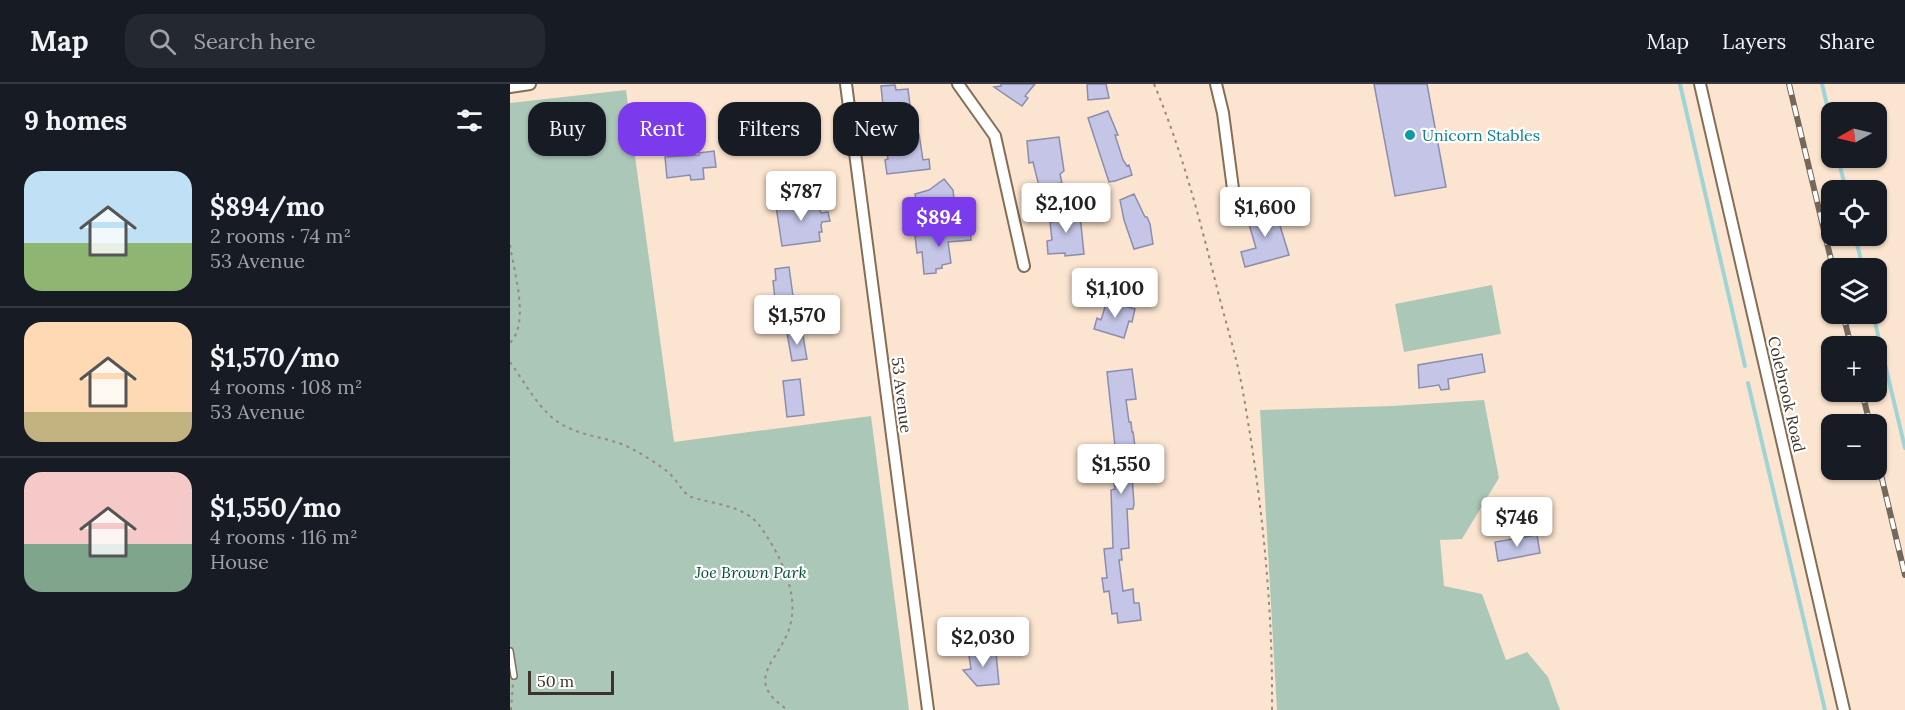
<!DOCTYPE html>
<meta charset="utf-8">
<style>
:root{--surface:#171b24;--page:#242831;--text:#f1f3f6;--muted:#9ea1a6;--line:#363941;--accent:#7c3aed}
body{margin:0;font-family:Lora,serif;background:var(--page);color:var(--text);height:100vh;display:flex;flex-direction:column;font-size:22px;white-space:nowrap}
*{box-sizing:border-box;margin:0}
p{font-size:20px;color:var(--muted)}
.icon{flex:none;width:33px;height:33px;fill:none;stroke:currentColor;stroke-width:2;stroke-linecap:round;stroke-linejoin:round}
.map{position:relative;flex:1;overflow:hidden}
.details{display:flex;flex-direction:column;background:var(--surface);width:510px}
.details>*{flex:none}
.hud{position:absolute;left:18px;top:18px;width:570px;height:54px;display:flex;gap:12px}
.needle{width:39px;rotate:262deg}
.tools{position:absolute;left:1311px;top:18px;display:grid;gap:12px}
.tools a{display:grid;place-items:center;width:66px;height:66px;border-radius:12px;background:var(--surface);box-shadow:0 2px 4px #0004;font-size:30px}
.scale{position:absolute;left:18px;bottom:15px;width:86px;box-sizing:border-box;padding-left:6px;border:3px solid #3d3228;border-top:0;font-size:16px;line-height:21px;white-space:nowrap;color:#3d3228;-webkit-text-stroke:4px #fff;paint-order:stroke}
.price{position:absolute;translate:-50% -51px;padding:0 14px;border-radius:6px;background:#fff;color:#222;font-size:20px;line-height:39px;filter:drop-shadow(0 2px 3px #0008)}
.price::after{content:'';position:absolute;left:50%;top:36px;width:18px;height:14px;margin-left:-9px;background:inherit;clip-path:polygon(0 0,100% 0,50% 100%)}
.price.on{background:var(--accent);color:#fff}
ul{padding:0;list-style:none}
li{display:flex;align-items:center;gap:18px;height:150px;padding:0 24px}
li+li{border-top:2px solid var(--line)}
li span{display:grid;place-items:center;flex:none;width:168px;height:120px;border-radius:18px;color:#555}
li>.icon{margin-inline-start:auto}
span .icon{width:72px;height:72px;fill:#fffc;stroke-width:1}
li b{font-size:26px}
h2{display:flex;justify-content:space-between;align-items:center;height:72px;padding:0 24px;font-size:26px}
.tag{padding:0 21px;border-radius:18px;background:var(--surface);box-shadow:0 2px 4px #0004;font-size:21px;line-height:54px}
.tag.on{background:var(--accent);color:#fff}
header{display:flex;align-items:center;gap:36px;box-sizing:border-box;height:84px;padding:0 30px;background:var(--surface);border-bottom:2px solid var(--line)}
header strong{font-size:28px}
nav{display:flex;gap:33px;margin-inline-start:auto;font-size:21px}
.search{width:420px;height:54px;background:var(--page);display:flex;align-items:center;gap:15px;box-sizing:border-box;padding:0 21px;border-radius:18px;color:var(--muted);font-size:22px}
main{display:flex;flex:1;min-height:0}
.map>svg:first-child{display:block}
.green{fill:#abc7b8}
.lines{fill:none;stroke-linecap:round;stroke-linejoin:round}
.stream{stroke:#9fd4d6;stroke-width:4}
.building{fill:#c4c5e7;stroke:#8c8cac;stroke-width:1.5}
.lane-casing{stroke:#866d55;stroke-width:8}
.street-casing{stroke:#866d55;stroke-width:14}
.path{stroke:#9a897a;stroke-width:2;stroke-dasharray:3 4.5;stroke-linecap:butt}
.lane{stroke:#fff;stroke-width:5}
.street{stroke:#fff;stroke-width:10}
.rail-casing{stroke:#75675a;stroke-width:6}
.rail{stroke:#fff;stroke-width:4;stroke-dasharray:11;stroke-linecap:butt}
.culture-dot{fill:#0f9aa8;stroke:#fff;stroke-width:2}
.labels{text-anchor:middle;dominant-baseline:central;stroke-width:4.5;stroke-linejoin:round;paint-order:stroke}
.culture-label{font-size:16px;fill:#0d838f;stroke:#fff;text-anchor:start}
.street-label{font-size:16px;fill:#3d3228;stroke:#fff}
.park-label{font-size:16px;font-style:italic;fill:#025135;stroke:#fff}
</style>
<header>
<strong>Map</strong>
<div class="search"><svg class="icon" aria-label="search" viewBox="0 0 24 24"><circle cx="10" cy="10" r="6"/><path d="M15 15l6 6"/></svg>Search here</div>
<nav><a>Map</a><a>Layers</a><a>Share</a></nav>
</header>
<main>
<section class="details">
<h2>9 homes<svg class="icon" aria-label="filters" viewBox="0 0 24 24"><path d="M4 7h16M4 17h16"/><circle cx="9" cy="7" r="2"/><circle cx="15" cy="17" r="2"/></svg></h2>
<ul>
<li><span style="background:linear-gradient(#bfe0f5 60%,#8fb573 0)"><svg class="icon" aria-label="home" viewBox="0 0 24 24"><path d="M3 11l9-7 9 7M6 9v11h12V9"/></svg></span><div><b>$894/mo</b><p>2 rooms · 74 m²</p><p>53 Avenue</p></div></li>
<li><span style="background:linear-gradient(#ffd9b3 75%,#c2b280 0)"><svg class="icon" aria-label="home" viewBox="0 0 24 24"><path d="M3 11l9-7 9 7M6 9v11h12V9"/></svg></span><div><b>$1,570/mo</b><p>4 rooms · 108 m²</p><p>53 Avenue</p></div></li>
<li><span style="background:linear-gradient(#f6c9c9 60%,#7fa58c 0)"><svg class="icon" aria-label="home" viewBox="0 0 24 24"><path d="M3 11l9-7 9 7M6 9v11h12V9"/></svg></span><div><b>$1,550/mo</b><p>4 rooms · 116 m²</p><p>House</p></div></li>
</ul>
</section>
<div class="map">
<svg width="1395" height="626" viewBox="0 0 1395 626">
<rect width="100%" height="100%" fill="#fce5d0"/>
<!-- green -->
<path class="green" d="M 116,6 L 164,358 L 361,332 L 399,626 L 0,626 L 0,19 Z
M 982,201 L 991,250 L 894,268 L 885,220 Z
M 974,316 L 989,394 L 952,455 L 930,456 L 934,502 L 972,510 L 996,576 L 1017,568 L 1038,593 L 1050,626 L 767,626 L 750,326 L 882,322 Z"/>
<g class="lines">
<!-- stream -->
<path class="stream" d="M 1170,0 L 1235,282
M 1312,0 L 1322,42
M 1328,74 L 1336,106
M 1345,152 L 1353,184
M 1363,230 L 1395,364
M 1238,299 L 1315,626"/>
</g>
<!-- building -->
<path class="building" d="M 491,0 L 525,0 L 515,12 L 518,14 L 512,22 L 484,3 L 491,2 Z
M 577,0 L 596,0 L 599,14 L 578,16 Z
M 864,0 L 917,0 L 936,103 L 885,112 Z
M 385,1 L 386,6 L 398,5 L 401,29 L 374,32 L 371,2 Z
M 598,27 L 608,51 L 605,51 L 613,76 L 617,82 L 619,81 L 622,91 L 605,97 L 599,98 L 578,34 Z
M 409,50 L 413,76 L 419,75 L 420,85 L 377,90 L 375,76 L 378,75 L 377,70 L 382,69 L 381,59 L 384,56 L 384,52 Z
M 549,53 L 554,87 L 550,90 L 552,99 L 529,102 L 523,78 L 519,79 L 517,57 Z
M 204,67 L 206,83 L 193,84 L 194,95 L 181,96 L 180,91 L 157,94 L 155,73 L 189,71 L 189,69 Z
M 434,95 L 443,106 L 445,125 L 455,131 L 452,140 L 422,128 L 408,128 L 405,110 L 419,106 Z
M 624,110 L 635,133 L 637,133 L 640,140 L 643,160 L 624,165 L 614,136 L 610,116 Z
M 303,112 L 304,120 L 307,119 L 311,129 L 318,128 L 320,137 L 312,138 L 311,141 L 312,148 L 309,148 L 310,157 L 272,162 L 266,122 L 289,118 L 289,114 Z
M 559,122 L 560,132 L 570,131 L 574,170 L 555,172 L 555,169 L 538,170 L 537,157 L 542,156 L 540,138 L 543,138 L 542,128 L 548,128 L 548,123 Z
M 764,122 L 779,171 L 735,183 L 731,168 L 746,164 L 736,130 Z
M 460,144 L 461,156 L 438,158 L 441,179 L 432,181 L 432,184 L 426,185 L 426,189 L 414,190 L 412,168 L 407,169 L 405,152 Z
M 279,183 L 283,212 L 265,215 L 263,197 L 266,196 L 265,185 Z
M 589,188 L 598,203 L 587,210 L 577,195 Z
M 590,215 L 625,225 L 622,238 L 619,237 L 614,254 L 584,245 L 587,234 L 591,236 L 595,223 Z
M 292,246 L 297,275 L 282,277 L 277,249 Z
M 972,270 L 975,288 L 938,295 L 939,305 L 931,306 L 929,301 L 909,304 L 908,281 Z
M 622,285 L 626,315 L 616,316 L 619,338 L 621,338 L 622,348 L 623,348 L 627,377 L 621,378 L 624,420 L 623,425 L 617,425 L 619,464 L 611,465 L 612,476 L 609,476 L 613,507 L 623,505 L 624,519 L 629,519 L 631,536 L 608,539 L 607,529 L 602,530 L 599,507 L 594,508 L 592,494 L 597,494 L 594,465 L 603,464 L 601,406 L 605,405 L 604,399 L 607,399 L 603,362 L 605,362 L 597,288 Z
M 290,295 L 294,331 L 277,333 L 273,297 Z
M 1027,451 L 1030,469 L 988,477 L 985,458 Z
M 471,564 L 472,571 L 486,569 L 489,600 L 467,602 L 453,586 L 461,585 L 458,565 Z"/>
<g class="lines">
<defs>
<path id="lane" d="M 0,567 L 4,592"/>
<path id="street" d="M 336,0 L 418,626
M 448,0 L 485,52 L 514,182
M 706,0 L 713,29 L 725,120
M 1190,0 L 1334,626
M 0,3 L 20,0"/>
</defs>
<!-- lane casing -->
<use href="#lane" class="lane-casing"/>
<!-- street casing -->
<use href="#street" class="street-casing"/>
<!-- path -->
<path class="path" d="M 644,0 C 671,64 689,132 706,200 C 715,237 728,276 734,314 C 752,417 763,522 762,626
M 0,161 C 4,189 20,238 0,259
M 0,278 C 17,301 32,333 59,344 C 80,354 104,354 124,366 C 135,372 148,380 158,388 C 166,395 171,406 179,412 C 183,414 188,415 192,416 C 212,421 236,424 249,441 C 268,467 288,505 281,538 C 273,576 229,594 278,626
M 1,626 L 3,599"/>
<!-- lane -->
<use href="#lane" class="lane"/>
<!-- street -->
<use href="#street" class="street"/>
<defs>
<path id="rail" d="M 1279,0 L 1323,184
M 1333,230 L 1341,262
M 1352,308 L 1360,340
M 1366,370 L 1395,491"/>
</defs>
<!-- rail casing -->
<use href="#rail" class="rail-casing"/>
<!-- rail -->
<use href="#rail" class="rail"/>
</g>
<!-- markers -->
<circle class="culture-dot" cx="900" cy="51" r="6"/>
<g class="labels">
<!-- culture labels -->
<g class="culture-label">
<text x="912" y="51">Unicorn Stables</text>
</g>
<!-- street labels -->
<g class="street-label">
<text transform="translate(1277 310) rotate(77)">Colebrook Road</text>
<text transform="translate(392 311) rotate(83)">53 Avenue</text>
</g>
<!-- park labels -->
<g class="park-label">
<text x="241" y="488">Joe Brown Park</text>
</g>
</g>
</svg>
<div class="tools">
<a><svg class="needle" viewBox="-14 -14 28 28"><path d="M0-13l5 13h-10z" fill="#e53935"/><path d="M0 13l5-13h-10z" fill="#9ea1a6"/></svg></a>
<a><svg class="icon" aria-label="locate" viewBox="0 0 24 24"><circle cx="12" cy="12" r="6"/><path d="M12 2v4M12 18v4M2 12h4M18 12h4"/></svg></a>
<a><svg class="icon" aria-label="layers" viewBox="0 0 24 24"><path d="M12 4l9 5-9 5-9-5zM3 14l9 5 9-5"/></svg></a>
<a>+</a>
<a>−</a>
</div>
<div class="scale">50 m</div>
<b class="price" style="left:291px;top:138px">$787</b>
<b class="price" style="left:556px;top:150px">$2,100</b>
<b class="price" style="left:755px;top:154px">$1,600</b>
<b class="price on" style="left:429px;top:164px">$894</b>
<b class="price" style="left:605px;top:235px">$1,100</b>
<b class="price" style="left:287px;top:262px">$1,570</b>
<b class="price" style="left:611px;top:411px">$1,550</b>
<b class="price" style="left:1007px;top:464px">$746</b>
<b class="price" style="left:473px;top:584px">$2,030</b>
<div class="hud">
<a class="tag">Buy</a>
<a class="tag on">Rent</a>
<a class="tag">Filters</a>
<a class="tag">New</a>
</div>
</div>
</main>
